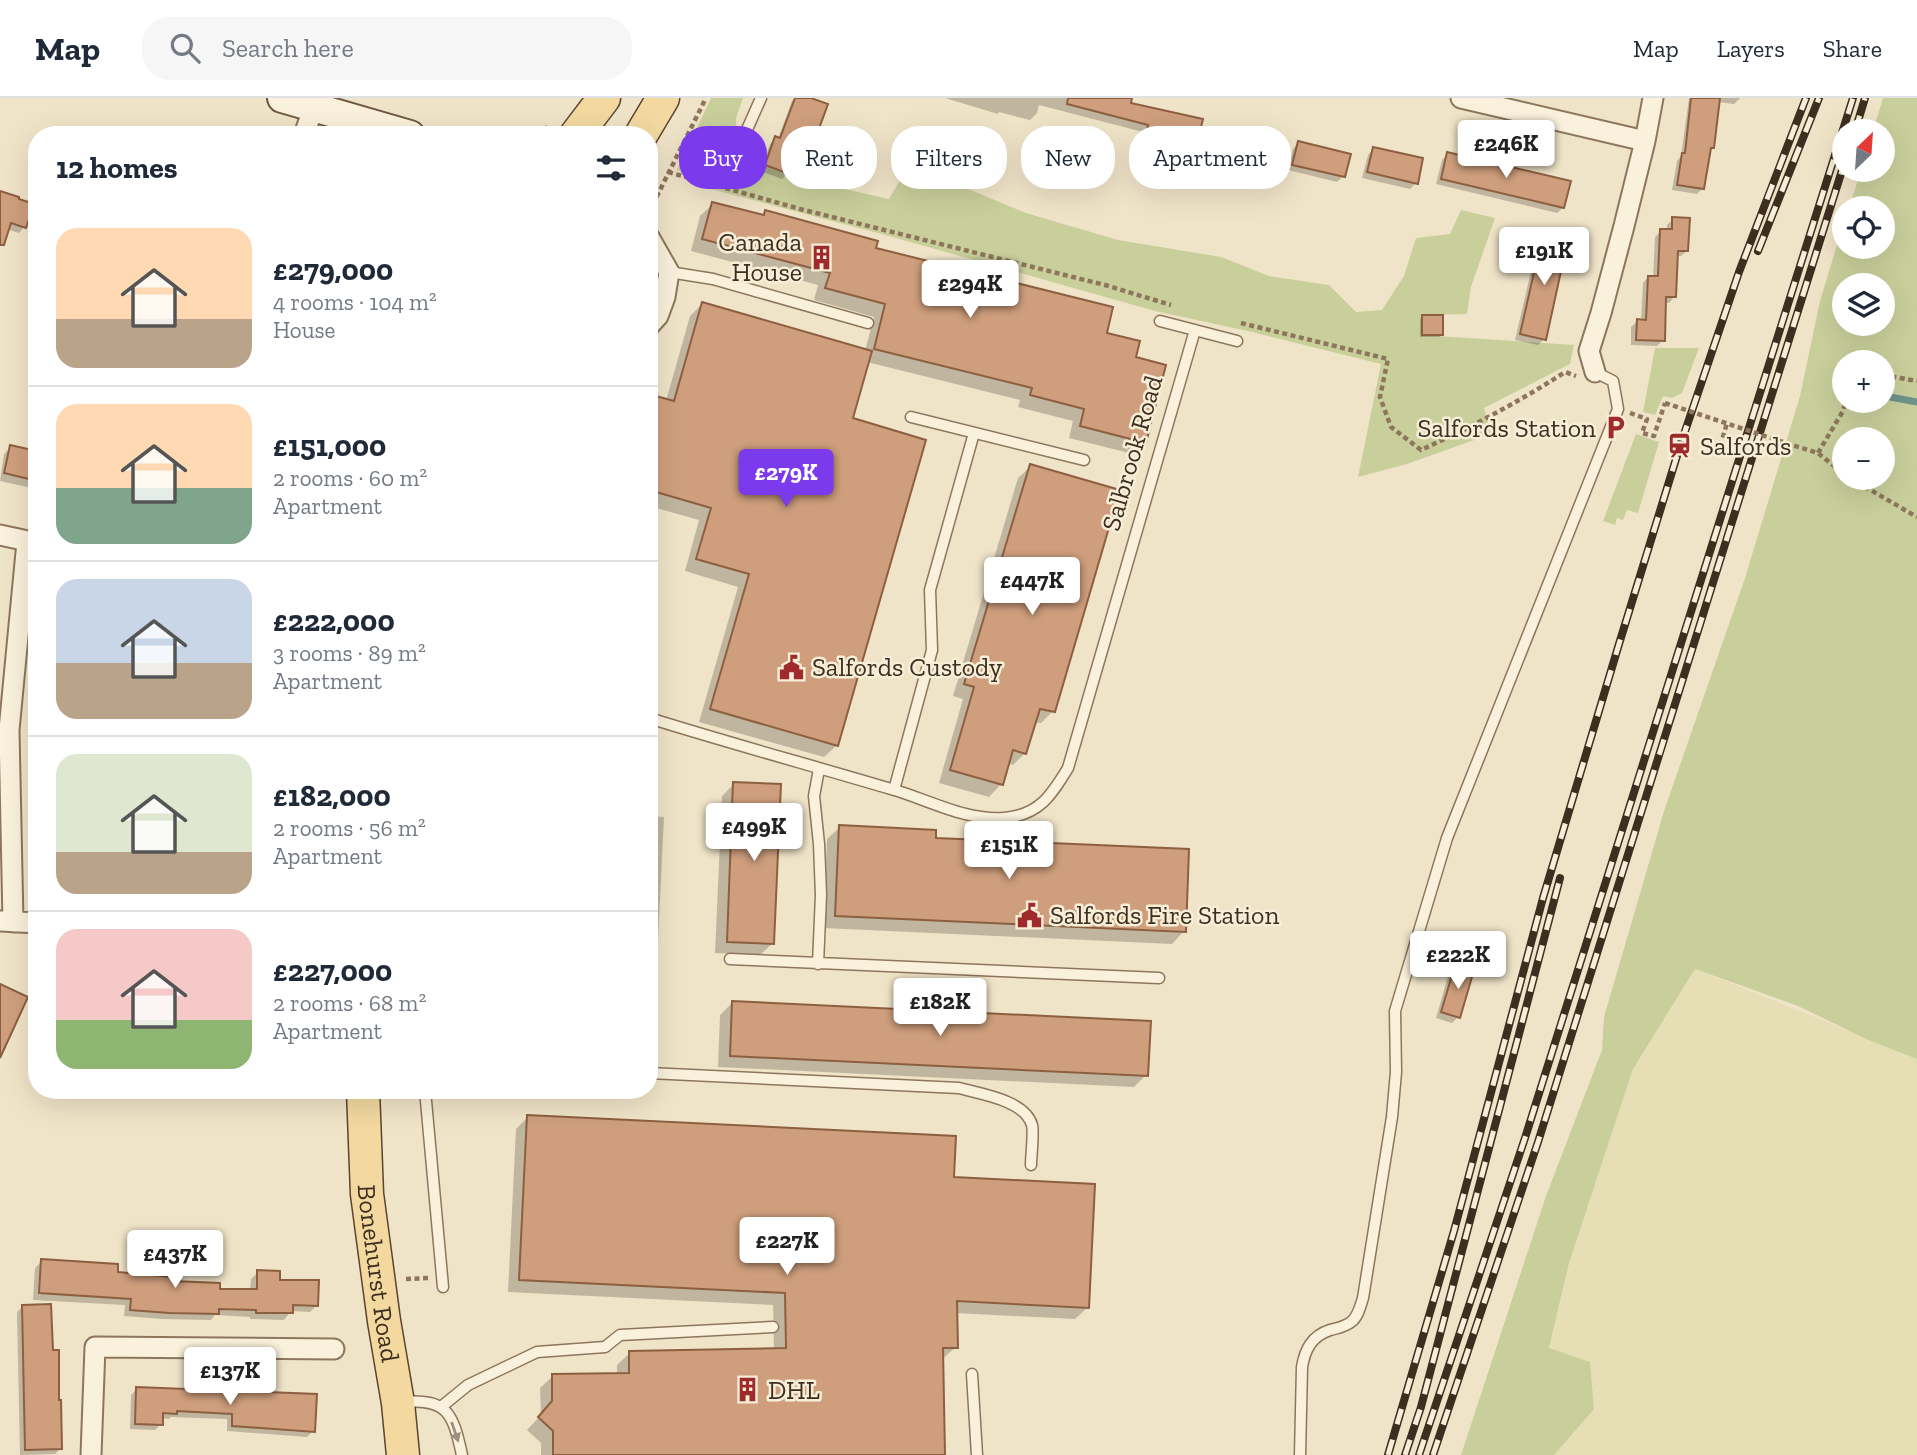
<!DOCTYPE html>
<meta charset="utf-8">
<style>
:root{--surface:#fff;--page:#f6f6f7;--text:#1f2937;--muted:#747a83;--line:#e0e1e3;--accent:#7c3aed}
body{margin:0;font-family:"Zilla Slab",serif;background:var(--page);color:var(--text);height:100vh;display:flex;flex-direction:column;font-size:26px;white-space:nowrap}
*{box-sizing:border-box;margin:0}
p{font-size:23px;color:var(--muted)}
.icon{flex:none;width:38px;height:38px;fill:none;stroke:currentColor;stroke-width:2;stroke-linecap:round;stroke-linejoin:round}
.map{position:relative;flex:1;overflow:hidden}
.sheet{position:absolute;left:28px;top:28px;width:630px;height:973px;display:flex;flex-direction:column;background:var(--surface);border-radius:28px;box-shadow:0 7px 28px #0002}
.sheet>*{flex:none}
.top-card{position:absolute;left:679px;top:28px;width:665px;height:63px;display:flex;gap:14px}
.needle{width:46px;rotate:25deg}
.tools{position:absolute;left:1832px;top:21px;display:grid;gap:14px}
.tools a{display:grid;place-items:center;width:63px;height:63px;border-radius:50%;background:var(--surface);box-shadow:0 7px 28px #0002;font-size:35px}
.price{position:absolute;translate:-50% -60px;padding:0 16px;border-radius:7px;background:#fff;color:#222;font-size:23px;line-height:46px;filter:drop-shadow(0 2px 4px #0008)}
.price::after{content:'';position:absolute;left:50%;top:42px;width:21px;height:16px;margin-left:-10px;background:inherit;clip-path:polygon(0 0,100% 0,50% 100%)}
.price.on{background:var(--accent);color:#fff}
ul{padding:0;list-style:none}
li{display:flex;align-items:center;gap:21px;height:175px;padding:0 28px}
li+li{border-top:2px solid var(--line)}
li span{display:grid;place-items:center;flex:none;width:196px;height:140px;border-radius:21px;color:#555}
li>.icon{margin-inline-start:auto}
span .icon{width:84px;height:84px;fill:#fffc;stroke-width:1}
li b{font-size:30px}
h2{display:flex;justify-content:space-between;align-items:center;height:84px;padding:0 28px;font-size:30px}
.tag{padding:0 24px;border-radius:28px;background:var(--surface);box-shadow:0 7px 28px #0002;font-size:24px;line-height:63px}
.tag.on{background:var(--accent);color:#fff}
header{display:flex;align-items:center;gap:42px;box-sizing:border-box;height:98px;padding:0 35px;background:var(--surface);border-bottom:2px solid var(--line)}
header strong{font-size:33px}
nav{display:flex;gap:38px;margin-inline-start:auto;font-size:24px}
.search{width:490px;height:63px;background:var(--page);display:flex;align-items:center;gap:18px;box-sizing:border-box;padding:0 24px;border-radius:28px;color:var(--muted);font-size:26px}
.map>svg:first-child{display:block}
.farmland{fill:#e6deb5}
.green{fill:#c9cf9b;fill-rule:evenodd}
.shadow{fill:#0003}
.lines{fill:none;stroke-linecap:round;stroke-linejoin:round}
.stream{stroke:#6f938a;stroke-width:7}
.building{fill:#cf9f7d;stroke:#8d5f41;stroke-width:2}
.lane-casing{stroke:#8d765c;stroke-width:13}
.street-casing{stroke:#8d765c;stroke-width:23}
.secondary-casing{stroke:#6f573f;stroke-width:32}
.primary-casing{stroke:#5b4430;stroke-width:35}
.path{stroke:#8d765c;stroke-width:4.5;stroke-dasharray:5 3.5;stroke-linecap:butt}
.lane{stroke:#faf1dc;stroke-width:10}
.street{stroke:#faf1dc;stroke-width:19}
.secondary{stroke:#faf1dc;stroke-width:28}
.primary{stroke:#f3d9a0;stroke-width:32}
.rail-casing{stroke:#3d2e20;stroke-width:8}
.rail{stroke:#f7eed8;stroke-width:5;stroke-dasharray:16;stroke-linecap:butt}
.path-bridge{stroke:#8d765c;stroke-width:4.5;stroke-dasharray:5 3.5;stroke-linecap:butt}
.oneway{fill:#9c907e}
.labels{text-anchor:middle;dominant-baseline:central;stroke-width:5;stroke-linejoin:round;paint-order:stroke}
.poi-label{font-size:26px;fill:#3d2e20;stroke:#f7eed8;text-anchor:start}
.street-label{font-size:26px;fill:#3d2e20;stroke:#f7eed8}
</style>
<header>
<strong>Map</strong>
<div class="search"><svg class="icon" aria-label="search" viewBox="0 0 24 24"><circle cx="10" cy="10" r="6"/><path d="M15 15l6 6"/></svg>Search here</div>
<nav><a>Map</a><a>Layers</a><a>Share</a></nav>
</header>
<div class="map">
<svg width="1917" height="1357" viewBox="0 0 1917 1357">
<rect width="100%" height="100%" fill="#f0e4c8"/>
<!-- farmland -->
<path class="farmland" d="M 1695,871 L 1917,960 L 1917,1357 L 1554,1357 L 1594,1310 L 1549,1251 L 1569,1165 L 1633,971 Z"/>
<!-- green -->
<path class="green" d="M 711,0 L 743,0 L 736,20 L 737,48 L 757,65 L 800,81 L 889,101 L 903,77 L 944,81 L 1026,115 L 1118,142 L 1221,159 L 1269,178 L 1329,187 L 1356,214 L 1382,212 L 1404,178 L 1416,140 L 1450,136 L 1461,112 L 1495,120 L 1471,189 L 1467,216 L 1422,217 L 1422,237 L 1574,247 L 1570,266 L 1484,310 L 1491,336 L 1407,366 L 1358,379 L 1381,266 L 1252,234 L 1155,213 L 889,138 L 703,89 L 702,79 L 677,72 Z
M 1883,0 L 1917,0 L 1917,961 L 1866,941 L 1798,908 L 1695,871 L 1633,971 L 1569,1165 L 1549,1250 L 1590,1264 L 1594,1311 L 1554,1357 L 1461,1357 L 1546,1098 L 1602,952 L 1604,919 L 1664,713 L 1745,480 L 1800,298 L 1820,203 L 1844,124 L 1844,149 L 1883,149 L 1883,110 L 1849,110 L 1861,72 L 1883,72 L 1883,33 L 1873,33 ZM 1844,187 L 1883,187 L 1883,226 L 1844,226 ZM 1844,264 L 1883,264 L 1883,303 L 1844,303 ZM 1844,341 L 1883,341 L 1883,380 L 1844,380 Z
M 1655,250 L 1699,250 L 1682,295 L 1672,300 L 1663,298 L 1655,317 L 1643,314 Z
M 1636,336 L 1659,344 L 1638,415 L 1627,412 L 1623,422 L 1617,420 L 1615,427 L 1603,423 Z"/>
<!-- shadow -->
<path class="shadow" d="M 795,0 L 806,0 L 808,56 L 806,72 L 800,78 L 789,74 L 782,81 L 761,73 L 770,46 L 776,41 L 778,41 L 792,3 Z
M 945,0 L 1130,0 L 1128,6 L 1199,30 L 1264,82 L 1257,89 L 1207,77 L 1212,57 L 1141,41 L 1143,34 L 1039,7 L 1037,15 L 1030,22 L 999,14 L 998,16 Z
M 1689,0 L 1740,0 L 1734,6 L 1718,4 L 1713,49 L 1709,53 L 1703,90 L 1697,96 L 1672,92 L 1677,63 L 1681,58 Z
M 1299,45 L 1343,79 L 1337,84 L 1288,72 L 1293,51 Z
M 1373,51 L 1416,85 L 1410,91 L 1362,80 L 1368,57 Z
M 1448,56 L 1563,110 L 1557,115 L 1436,86 L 1442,62 Z
M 0,95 L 32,105 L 24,129 L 19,135 L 0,129 Z
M 713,106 L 762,118 L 766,114 L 874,151 L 1105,236 L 1134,260 L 1145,344 L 1133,356 L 1069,340 L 1073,323 L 1018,309 L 1020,302 L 867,264 L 851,321 L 837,647 L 824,659 L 699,624 L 738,489 L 685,473 L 699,422 L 649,408 L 649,299 L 666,303 L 690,218 L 702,206 L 865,253 L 874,219 L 814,202 L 818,187 L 691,153 L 700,118 Z
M 1673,121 L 1687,153 L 1681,158 L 1676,158 L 1674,199 L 1669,205 L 1664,204 L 1663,242 L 1657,248 L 1631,247 L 1631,229 L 1637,223 L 1641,223 L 1643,185 L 1648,179 L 1653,179 L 1655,139 L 1661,133 L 1667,133 L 1667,127 Z
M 1543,137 L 1544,241 L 1538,247 L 1515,242 L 1538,143 Z
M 1423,218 L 1442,237 L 1439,239 L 1420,239 L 1420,221 Z
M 11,349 L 37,355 L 37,396 L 31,394 L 32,390 L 0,383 L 4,356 Z
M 1031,368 L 1053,613 L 1041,625 L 1034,624 L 1025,655 L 1013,667 L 1007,665 L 1001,686 L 989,699 L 939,685 L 963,601 L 953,598 L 1018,380 Z
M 734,686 L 773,845 L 760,857 L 715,855 L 722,698 Z
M 649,718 L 664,719 L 653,946 L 649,949 Z
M 840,729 L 934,742 L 1184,833 L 1172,846 L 823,830 L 827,741 Z
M 1455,869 L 1458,919 L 1452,925 L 1436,920 L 1449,875 Z
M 733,904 L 1146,977 L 1134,989 L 718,969 L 720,917 Z
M 528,1019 L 952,1081 L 1088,1209 L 1075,1221 L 955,1215 L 956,1249 L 941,1262 L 944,1357 L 541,1357 L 541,1345 L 527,1332 L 541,1317 L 540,1290 L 553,1278 L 617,1277 L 617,1267 L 630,1255 L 774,1252 L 773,1207 L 508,1194 L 516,1031 Z
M 42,1163 L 218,1192 L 250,1193 L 251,1181 L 258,1174 L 278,1183 L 317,1207 L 310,1214 L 291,1213 L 284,1222 L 250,1221 L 250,1219 L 215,1217 L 211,1222 L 162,1221 L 124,1218 L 125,1207 L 33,1202 L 35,1170 Z
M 23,1208 L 60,1351 L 55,1356 L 20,1357 L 17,1214 Z
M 137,1291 L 313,1333 L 307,1339 L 227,1333 L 227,1321 L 171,1319 L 169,1321 L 161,1320 L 161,1326 L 155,1332 L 130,1331 L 131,1297 Z"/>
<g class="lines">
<!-- stream -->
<path class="stream" d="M 1885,298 L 1917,304"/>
</g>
<!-- building -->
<path class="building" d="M 795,0 L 811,0 L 828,6 L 810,55 L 814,56 L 808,73 L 792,68 L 789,76 L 765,67 L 775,38 L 780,40 Z
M 1068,0 L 1132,0 L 1131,5 L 1203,21 L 1201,29 L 1274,46 L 1265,83 L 1213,70 L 1218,50 L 1147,34 L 1148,27 L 1067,6 Z
M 1691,0 L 1720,0 L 1714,50 L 1711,50 L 1704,91 L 1677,87 L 1682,55 L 1685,55 Z
M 1298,43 L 1351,56 L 1345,79 L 1292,67 Z
M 1373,49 L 1423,60 L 1418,86 L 1367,74 Z
M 1447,54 L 1571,83 L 1564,110 L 1441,81 Z
M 0,93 L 19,99 L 19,101 L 34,106 L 26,130 L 11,125 L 4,147 L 0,147 Z
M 712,104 L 764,117 L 765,112 L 878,143 L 876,150 L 1113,209 L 1107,235 L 1140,243 L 1136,259 L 1166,267 L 1146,345 L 1080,328 L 1084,311 L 1030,297 L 1032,290 L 874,251 L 885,206 L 825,190 L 830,175 L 702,141 Z
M 1672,119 L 1690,120 L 1688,153 L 1678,153 L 1676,199 L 1666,199 L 1665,243 L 1636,242 L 1637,221 L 1646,222 L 1648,178 L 1658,178 L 1660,131 L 1672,131 Z
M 1543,135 L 1568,141 L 1546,242 L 1520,236 Z
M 702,204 L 872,253 L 853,320 L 926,342 L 838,648 L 710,611 L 749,476 L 696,461 L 711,410 L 649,392 L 649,296 L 674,303 Z
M 1422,217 L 1443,217 L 1443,237 L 1422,237 Z
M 10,347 L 37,353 L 37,383 L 4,375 Z
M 1030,366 L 1120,392 L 1055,614 L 1040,611 L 1026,656 L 1013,652 L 1003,687 L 950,672 L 974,589 L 964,586 Z
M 733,684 L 781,686 L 774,846 L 727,844 Z
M 839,727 L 936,732 L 936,740 L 1189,751 L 1186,834 L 835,818 Z
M 1455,867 L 1474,872 L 1460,920 L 1441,914 Z
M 0,886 L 28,899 L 0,960 Z
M 732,903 L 1151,923 L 1148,978 L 730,958 Z
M 527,1017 L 956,1038 L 954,1079 L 1095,1086 L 1089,1210 L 957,1203 L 958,1250 L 943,1250 L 945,1357 L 553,1357 L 553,1333 L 538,1319 L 552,1303 L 552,1276 L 629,1275 L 629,1253 L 786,1250 L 785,1195 L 519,1182 Z
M 41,1161 L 118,1166 L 118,1174 L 173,1179 L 173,1183 L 220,1185 L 220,1191 L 257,1191 L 257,1172 L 280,1173 L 280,1182 L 319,1182 L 318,1208 L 293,1207 L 293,1215 L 256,1215 L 256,1212 L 219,1211 L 219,1216 L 170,1215 L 130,1212 L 131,1201 L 39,1195 Z
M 51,1206 L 53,1252 L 59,1252 L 59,1302 L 61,1302 L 62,1351 L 25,1352 L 22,1207 Z
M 136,1289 L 317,1296 L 315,1334 L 232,1328 L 232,1316 L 177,1313 L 177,1316 L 163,1315 L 163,1327 L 135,1326 Z"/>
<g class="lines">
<defs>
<path id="lane" d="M 745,36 L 761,0
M 669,174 L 713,181 L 868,225
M 1160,223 L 1237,243
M 911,319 L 1084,362
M 649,620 C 729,645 810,667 891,691 C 927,701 965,723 1004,720 C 1039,717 1051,698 1068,670 L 1195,232
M 894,692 L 932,552 L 930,492 L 974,335
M 730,861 L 1159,880
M 818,866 L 821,797 L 819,746 L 814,698 L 819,671
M 649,975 L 959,990 C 980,996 1025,1002 1032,1027 C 1034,1034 1031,1058 1031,1067
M 425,992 L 443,1189
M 972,1276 L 977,1357
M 402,1304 C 448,1300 453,1316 462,1357
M 441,1309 L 468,1287 L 537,1254 L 605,1249 L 620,1237 L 773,1229
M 1300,1357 L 1302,1269 C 1305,1251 1312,1238 1330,1232 C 1337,1230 1345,1229 1351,1224 C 1358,1219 1360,1209 1363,1200 L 1392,1019 L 1396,974 L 1395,913 L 1447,740 L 1618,311 L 1613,283 L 1595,274"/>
<path id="street" d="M 1461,0 L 1645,43
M 304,37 L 314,8
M 649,139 L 669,174 L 665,199 L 658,218 L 649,228
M 1595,274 L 1589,253 L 1601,215 L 1624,128 L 1645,43 L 1653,0
M 0,437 L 37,445
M 1,823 L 37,825
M 13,824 L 9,632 L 27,444
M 91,1357 L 95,1249 L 334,1251"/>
<path id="secondary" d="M 282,0 L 410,37"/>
<g id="primary">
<path d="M 576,37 L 604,0"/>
<path d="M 641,37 L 663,0"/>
<path id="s1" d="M 363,992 L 367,1096 L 384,1223 L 398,1305 L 403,1357"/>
</g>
</defs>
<!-- lane casing -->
<use href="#lane" class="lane-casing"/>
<!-- street casing -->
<use href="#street" class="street-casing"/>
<!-- secondary casing -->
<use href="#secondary" class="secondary-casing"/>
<!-- primary casing -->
<use href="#primary" class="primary-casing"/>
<!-- path -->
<path class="path" d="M 449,37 L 456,37
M 537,37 L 550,27
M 668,74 L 800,111 L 1105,187 L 1171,207
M 649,114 L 706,0
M 1241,225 L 1388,261 L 1380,299 L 1391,329 L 1421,352 C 1471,329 1519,304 1565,274 L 1576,278
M 1883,277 L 1917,283
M 1630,315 L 1647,321 L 1642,335 L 1654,338 L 1665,305
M 1786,345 L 1818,355 L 1844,376
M 1818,355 L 1843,313 L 1846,303
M 1718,356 L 1727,325
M 1850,380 L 1917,419
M 406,1181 L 430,1180"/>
<!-- lane -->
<use href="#lane" class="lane"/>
<!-- street -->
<use href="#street" class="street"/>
<!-- secondary -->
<use href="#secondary" class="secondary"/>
<!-- primary -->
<use href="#primary" class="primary"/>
<defs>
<path id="rail" d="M 1855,33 L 1865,0
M 1758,153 L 1819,0
M 1388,1357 L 1454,1133 L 1543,800 L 1619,546 L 1680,348 L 1739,174 L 1806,0
M 1405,1357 L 1421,1309 L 1560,780
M 1419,1357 L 1525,1040 L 1853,0
M 1433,1357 L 1538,1044 L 1844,66"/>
</defs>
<!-- rail casing -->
<use href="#rail" class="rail-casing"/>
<!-- rail -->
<use href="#rail" class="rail"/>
<!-- path-bridge -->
<path class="path-bridge" d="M 1665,305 L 1786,345"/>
</g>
<!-- one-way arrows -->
<defs><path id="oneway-solid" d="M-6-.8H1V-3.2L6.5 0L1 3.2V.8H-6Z" transform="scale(1.75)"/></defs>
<use class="oneway" href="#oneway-solid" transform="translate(455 1334) rotate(71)"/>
<!-- icons -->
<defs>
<symbol id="building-bare" viewBox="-9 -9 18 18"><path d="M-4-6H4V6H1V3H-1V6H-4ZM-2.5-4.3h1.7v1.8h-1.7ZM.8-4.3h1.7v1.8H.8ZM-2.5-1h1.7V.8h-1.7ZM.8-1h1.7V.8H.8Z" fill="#9e2a2b" stroke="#f7eed8" stroke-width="2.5" paint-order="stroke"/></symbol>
<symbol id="parking-bare" viewBox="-9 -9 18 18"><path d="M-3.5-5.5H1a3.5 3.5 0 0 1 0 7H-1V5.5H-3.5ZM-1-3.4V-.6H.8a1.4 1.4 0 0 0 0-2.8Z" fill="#9e2a2b" stroke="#f7eed8" stroke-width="2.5" paint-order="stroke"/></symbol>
<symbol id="station-bare" viewBox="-9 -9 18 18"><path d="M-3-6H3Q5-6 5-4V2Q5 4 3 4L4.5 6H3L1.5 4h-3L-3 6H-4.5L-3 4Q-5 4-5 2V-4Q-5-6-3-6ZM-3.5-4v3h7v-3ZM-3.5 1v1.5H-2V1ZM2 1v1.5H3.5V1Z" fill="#9e2a2b" stroke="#f7eed8" stroke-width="2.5" paint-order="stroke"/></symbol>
<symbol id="civic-bare" viewBox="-9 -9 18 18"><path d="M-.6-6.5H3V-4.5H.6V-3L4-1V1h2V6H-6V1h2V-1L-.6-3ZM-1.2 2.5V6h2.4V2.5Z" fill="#9e2a2b" stroke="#f7eed8" stroke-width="2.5" paint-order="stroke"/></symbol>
</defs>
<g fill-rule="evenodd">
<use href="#building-bare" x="804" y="142" width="35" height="35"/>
<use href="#parking-bare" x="1598" y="312" width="35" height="35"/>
<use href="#station-bare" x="1662" y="330" width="35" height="35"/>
<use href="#civic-bare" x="774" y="552" width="35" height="35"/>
<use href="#civic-bare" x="1012" y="800" width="35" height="35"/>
<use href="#building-bare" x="730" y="1274" width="35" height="35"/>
</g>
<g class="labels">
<!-- poi labels -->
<g class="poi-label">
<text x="802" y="144" text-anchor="end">Canada<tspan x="802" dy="30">House</tspan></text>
<text x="1596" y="330" text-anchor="end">Salfords Station</text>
<text x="1700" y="348">Salfords</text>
<text x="812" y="569">Salfords Custody</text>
<text x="1050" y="817">Salfords Fire Station</text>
<text x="768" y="1292">DHL</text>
</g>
<!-- street labels -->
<g class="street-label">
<text transform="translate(1132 355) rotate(-74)">Salbrook Road</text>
<text stroke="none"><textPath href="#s1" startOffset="184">Bonehurst Road</textPath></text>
</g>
</g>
</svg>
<div class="tools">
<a><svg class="needle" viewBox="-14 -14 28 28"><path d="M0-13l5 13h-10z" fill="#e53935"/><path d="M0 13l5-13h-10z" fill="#747a83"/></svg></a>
<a><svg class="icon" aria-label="locate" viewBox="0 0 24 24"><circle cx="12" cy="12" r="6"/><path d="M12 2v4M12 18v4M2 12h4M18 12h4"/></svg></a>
<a><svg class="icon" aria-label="layers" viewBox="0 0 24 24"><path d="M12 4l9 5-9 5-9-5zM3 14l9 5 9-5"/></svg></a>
<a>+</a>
<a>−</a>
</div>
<b class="price" style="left:1506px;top:82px">£246K</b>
<b class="price" style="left:1544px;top:189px">£191K</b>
<b class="price" style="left:970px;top:222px">£294K</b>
<b class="price on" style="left:786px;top:411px">£279K</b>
<b class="price" style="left:1032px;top:519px">£447K</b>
<b class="price" style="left:754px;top:765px">£499K</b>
<b class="price" style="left:1009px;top:783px">£151K</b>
<b class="price" style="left:1458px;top:893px">£222K</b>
<b class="price" style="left:940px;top:940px">£182K</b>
<b class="price" style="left:787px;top:1179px">£227K</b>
<b class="price" style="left:175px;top:1192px">£437K</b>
<b class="price" style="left:230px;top:1309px">£137K</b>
<div class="top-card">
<a class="tag on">Buy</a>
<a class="tag">Rent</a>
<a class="tag">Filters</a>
<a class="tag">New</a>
<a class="tag">Apartment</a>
</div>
<section class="sheet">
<h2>12 homes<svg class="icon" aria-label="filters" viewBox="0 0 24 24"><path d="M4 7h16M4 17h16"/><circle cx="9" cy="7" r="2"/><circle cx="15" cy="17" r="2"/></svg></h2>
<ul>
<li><span style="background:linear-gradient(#ffd9b3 65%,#b9a48a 0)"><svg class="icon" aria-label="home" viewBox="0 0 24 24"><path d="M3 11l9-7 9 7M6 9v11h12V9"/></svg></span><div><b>£279,000</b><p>4 rooms · 104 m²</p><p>House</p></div></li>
<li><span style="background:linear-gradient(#ffd9b3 60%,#7fa58c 0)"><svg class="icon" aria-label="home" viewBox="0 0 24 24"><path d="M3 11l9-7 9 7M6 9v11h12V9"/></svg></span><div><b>£151,000</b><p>2 rooms · 60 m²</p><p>Apartment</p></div></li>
<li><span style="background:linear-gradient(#c9d6e8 60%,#b9a48a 0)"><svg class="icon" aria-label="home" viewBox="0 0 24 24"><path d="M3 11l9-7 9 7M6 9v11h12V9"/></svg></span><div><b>£222,000</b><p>3 rooms · 89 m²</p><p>Apartment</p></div></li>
<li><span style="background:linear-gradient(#dfe7d0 70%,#b9a48a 0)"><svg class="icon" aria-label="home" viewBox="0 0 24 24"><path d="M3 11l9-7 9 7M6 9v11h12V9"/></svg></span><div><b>£182,000</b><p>2 rooms · 56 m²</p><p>Apartment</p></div></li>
<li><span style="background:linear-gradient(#f6c9c9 65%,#8fb573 0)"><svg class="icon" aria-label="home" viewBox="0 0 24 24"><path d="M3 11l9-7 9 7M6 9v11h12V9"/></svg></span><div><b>£227,000</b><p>2 rooms · 68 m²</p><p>Apartment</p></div></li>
</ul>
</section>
</div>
